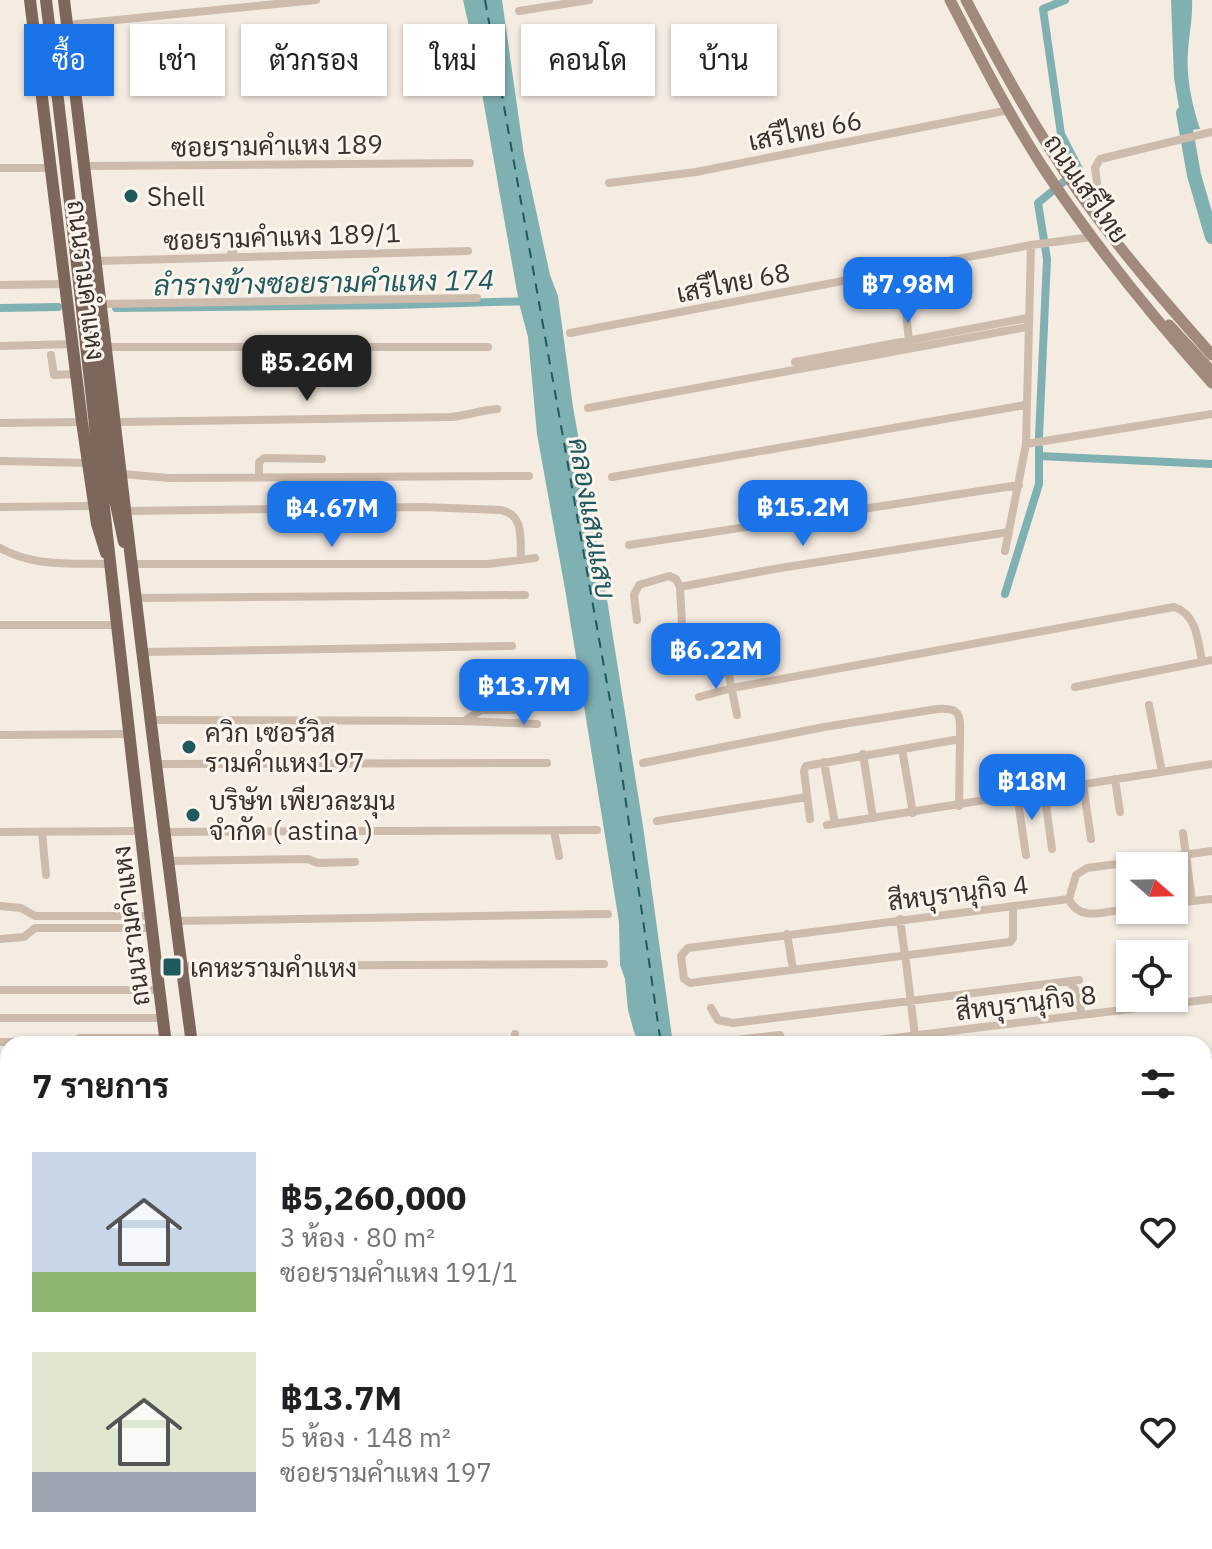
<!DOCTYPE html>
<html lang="th">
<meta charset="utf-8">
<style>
:root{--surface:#fff;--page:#f2f2f2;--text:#202124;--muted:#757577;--accent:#1a73e8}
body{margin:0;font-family:"IBM Plex Sans",Sarabun,sans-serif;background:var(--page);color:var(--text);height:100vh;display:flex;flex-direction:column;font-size:30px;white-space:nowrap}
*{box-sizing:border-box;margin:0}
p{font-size:26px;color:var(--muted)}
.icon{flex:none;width:44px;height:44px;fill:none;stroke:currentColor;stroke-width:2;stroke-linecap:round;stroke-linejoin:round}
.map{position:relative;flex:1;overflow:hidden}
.sheet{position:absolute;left:0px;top:1036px;width:1212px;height:514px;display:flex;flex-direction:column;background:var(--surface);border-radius:24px 24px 0 0;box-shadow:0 2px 6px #0004}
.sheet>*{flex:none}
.guide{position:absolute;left:24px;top:24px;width:800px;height:72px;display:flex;gap:16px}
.needle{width:52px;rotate:110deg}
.controls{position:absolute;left:1116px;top:852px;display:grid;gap:16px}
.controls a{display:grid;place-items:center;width:72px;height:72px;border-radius:0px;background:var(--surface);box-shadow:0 2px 6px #0004;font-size:40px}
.price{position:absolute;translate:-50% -68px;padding:0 18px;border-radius:16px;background:var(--accent);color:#fff;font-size:26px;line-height:52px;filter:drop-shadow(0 2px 4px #0008)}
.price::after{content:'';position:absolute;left:50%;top:48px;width:24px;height:18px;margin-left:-12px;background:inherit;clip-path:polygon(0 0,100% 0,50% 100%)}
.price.selected{background:#222;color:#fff}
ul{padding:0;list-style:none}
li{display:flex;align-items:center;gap:24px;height:200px;padding:0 32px}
li span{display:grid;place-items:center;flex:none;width:224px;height:160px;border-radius:0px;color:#555}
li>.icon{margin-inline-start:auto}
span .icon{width:96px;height:96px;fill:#fffc;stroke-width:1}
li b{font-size:34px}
h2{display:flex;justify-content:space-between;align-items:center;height:96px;padding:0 32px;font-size:34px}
.tag{padding:0 28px;border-radius:0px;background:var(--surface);box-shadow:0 2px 6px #0004;font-size:28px;line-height:72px}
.tag.selected{background:var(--accent);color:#fff}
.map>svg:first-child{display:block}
.water{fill:#7fb0b2}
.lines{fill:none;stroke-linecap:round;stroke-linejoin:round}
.canal{stroke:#7fb0b2;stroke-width:8}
.river{stroke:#7fb0b2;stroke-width:14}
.ferry{stroke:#1f5a5e;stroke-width:2;stroke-dasharray:10 8;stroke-linecap:butt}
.street{stroke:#cdbbac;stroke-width:8}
.secondary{stroke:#a18a7d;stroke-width:11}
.primary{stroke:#7d675c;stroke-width:12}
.rail{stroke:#3b302b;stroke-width:2;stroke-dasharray:2 6;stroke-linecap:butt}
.poi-dot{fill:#1f5a5e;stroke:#fbf5ee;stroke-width:3}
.labels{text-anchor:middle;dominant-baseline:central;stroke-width:6;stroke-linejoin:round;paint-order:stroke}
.street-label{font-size:26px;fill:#3b302b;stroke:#fbf5ee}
.poi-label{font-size:26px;fill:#3b302b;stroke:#fbf5ee;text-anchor:start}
.water-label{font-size:28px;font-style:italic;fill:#1f5a5e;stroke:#fbf5ee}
</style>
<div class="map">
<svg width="1212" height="1549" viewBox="0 0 1212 1549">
<rect width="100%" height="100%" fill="#f4ebe1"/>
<!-- water -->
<path class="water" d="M 463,0 L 502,0 L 524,155 L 550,275 L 558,296 L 573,407 L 606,593 L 643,826 L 673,1044 L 640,1044 L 634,1032 L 628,1010 L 625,979 L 620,965 L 619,922 L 565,589 L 537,434 L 528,337 L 519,303 L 474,48 Z
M 1171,0 L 1192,0 C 1193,18 1189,34 1188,52 C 1186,77 1192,105 1200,129 L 1183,131 L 1174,78 Z"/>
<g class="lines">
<!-- canal -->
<path class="canal" d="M 0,308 L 58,307
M 116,308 L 396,305 L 529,301
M 1039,437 L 1047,259 L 1038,203 L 1079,169 L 1061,134 L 1043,9 L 1065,0
M 1039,456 L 1212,464
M 1005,594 L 1039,484 L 1039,448"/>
<!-- river -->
<path class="river" d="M 1183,113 L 1194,175 L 1212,237"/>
<!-- ferry -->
<path class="ferry" d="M 485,0 L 616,734 L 661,1044
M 737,1542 L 739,1549"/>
<!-- street -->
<path class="street" d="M 519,11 L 589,0
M 67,25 L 316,0
M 85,166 L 470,163
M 0,168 L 50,168
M 609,183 L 696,172 L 1009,110
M 1080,194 L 1097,183 L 1095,168 L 1100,159 L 1212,132
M 229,257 L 239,242 L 257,235
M 97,261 L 468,251
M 0,285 L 64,284
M 102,304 L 477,298
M 906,312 L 909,341
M 570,333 L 1031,245 L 1092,237
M 0,346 L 73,344
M 107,347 L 488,347
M 51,355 L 54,375 L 77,374
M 795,362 L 1027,318
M 588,408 L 1027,327
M 116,422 L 450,417 C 467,416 480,410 497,409
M 0,423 L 82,422
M 1026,444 L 1212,414
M 0,461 L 89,463
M 122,474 L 169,478 L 529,476
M 259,477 L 259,462 L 264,458 L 322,459
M 612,477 L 1025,405
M 0,507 L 94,506
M 127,511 L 423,507 L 501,510 C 525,515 520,540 521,560
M 629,545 L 1019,485
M 0,548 C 33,567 72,563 109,564
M 1005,551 L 1026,444 L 1031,245
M 131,564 L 488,564 L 535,558
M 135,598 L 525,595
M 637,620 L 634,595 L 639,585 L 669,576 L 676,579 L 680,587
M 0,625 L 115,625
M 683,642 L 680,587 L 774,569 L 1009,532
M 142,652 L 512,646
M 726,661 L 737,715
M 1075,687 L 1212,660
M 699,697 L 732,688 L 1174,607 C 1197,614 1198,641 1202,662
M 1149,705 L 1162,772
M 152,720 L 464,721 L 537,724
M 464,721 L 481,710 L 528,710 L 537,702 L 545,687
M 0,735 L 129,734
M 902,749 L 913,813
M 863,754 L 873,818
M 824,762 L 835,824
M 643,763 L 824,727 L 937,709 C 963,707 960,717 960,739
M 156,764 L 547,763
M 1115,779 L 1120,812
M 1083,784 L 1091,839
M 1044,791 L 1052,849
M 1017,795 L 1026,855
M 810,819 L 804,771 L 806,766 L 960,739 L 959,806
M 657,821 L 807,797
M 827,825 L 1212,764
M 554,831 L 559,856
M 0,832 L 141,831
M 42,832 L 46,875
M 165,832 L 597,830
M 1183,833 L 1192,901
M 168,861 L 308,859 L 318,863 L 355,862
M 1069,899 C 1079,923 1108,911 1130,908
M 1174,903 L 1212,899
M 0,906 L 21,908 L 35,916 L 151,916
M 1013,906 L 1013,938 L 1010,942 L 690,983 L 684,979 L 681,956 L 688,948 L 1069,899 L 1076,875 L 1087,868 L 1212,851
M 900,919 L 905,956
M 175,921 L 608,914
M 787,934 L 793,969
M 0,939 L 24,937 L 35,928 L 153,928
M 906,962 L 915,1036
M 181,966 L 604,964
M 1070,982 L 1076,991 L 1082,1015
M 0,990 L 160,990
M 711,1008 L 718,1020 L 733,1023 L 1079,980
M 0,1018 L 163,1018
M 515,1034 L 515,1044
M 0,1042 L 74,1043 L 79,1038 L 165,1038
M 701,1044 L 780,1035 L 784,1044
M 845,1044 L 1212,999
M 1204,1061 L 1212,1060
M 0,1079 L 8,1079
M 1204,1101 L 1212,1100
M 0,1170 L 8,1170
M 1204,1304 L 1212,1303
M 4,1325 L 6,1220
M 1204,1379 L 1212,1380
M 0,1397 L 8,1400
M 0,1408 L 8,1411
M 279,1549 L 279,1542
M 935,1549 L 935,1542"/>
<!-- secondary -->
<path class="secondary" d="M 950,0 C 979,56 1008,113 1042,166 C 1093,243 1151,315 1212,383
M 966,0 C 1000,65 1035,129 1077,190 C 1118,248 1165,302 1212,355
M 1169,325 L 1212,372
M 1204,1439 L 1212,1417
M 1204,1510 L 1212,1489
M 1163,1549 L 1166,1542
M 1189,1549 L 1192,1542"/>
<!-- primary -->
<path class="primary" d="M 30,0 L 82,422 L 97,524 L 106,553
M 46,0 C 89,348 122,696 166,1044
M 64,0 C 107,348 145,697 192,1044
M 91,311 L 113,490 L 124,542
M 393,1542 L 396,1549
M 418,1542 L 421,1549"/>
<!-- rail -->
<path class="rail" d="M 1204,1475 L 1212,1454
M 1175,1549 L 1178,1542"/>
</g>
<!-- markers -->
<g class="poi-dot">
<circle cx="131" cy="196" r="8"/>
<circle cx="189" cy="747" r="8"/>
<circle cx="193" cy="815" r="8"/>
<rect x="162" y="957" width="20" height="20" rx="4"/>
</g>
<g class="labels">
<!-- street labels -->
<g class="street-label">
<text transform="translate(805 130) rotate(-11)">เสรีไทย 66</text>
<text transform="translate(277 145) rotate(-1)">ซอยรามคำแหง 189</text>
<text transform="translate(1087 188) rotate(55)">ถนนเสรีไทย</text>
<text transform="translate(282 236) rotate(-2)">ซอยรามคำแหง 189/1</text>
<text transform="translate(87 280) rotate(83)">ถนนรามคำแหง</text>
<text transform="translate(733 282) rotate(-11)">เสรีไทย 68</text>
<text transform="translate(958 892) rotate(-7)">สีหบุรานุกิจ 4</text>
<text transform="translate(130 926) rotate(-97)">ถนนรามคำแหง</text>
<text transform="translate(1026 1002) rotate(-7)">สีหบุรานุกิจ 8</text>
</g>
<!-- poi labels -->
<g class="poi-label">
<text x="147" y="196">Shell</text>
<text x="205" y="732">ควิก เซอร์วิส<tspan x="205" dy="30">รามคำแหง197</tspan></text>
<text x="209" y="800">บริษัท เพียวละมุน<tspan x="209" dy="30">จำกัด ( astina )</tspan></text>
<text x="190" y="967">เคหะรามคำแหง</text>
</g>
<!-- water labels -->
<g class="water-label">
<text transform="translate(324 282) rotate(-1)">ลำรางข้างซอยรามคำแหง 174</text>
<text transform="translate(593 518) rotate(80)">คลองแสนแสบ</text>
</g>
</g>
</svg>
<div class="controls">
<a><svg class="needle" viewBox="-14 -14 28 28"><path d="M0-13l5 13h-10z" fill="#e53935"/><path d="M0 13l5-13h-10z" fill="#757577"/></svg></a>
<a><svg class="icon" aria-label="locate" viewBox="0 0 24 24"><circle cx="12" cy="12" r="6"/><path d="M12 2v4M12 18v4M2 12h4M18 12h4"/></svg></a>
</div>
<b class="price" style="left:908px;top:325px">฿7.98M</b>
<b class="price selected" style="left:307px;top:403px">฿5.26M</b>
<b class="price" style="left:803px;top:548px">฿15.2M</b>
<b class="price" style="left:332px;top:549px">฿4.67M</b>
<b class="price" style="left:716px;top:691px">฿6.22M</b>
<b class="price" style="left:524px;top:727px">฿13.7M</b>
<b class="price" style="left:1032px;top:822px">฿18M</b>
<div class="guide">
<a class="tag selected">ซื้อ</a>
<a class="tag">เช่า</a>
<a class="tag">ตัวกรอง</a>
<a class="tag">ใหม่</a>
<a class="tag">คอนโด</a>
<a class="tag">บ้าน</a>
</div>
<section class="sheet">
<h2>7 รายการ<svg class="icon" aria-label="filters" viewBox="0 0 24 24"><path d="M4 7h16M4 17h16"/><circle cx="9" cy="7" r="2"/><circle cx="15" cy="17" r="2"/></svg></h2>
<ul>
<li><span style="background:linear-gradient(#c9d6e8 75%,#8fb573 0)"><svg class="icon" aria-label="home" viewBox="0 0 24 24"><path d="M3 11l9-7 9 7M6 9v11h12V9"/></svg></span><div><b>฿5,260,000</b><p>3 ห้อง · 80 m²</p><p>ซอยรามคำแหง 191/1</p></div><svg class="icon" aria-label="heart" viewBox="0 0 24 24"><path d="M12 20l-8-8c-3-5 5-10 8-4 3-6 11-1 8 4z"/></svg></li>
<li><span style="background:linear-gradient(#dfe7d0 75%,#9aa5b1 0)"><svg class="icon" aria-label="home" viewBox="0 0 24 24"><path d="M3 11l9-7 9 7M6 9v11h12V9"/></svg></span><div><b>฿13.7M</b><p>5 ห้อง · 148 m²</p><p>ซอยรามคำแหง 197</p></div><svg class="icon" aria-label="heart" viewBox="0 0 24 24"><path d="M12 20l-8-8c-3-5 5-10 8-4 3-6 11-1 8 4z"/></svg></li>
</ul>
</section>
</div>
